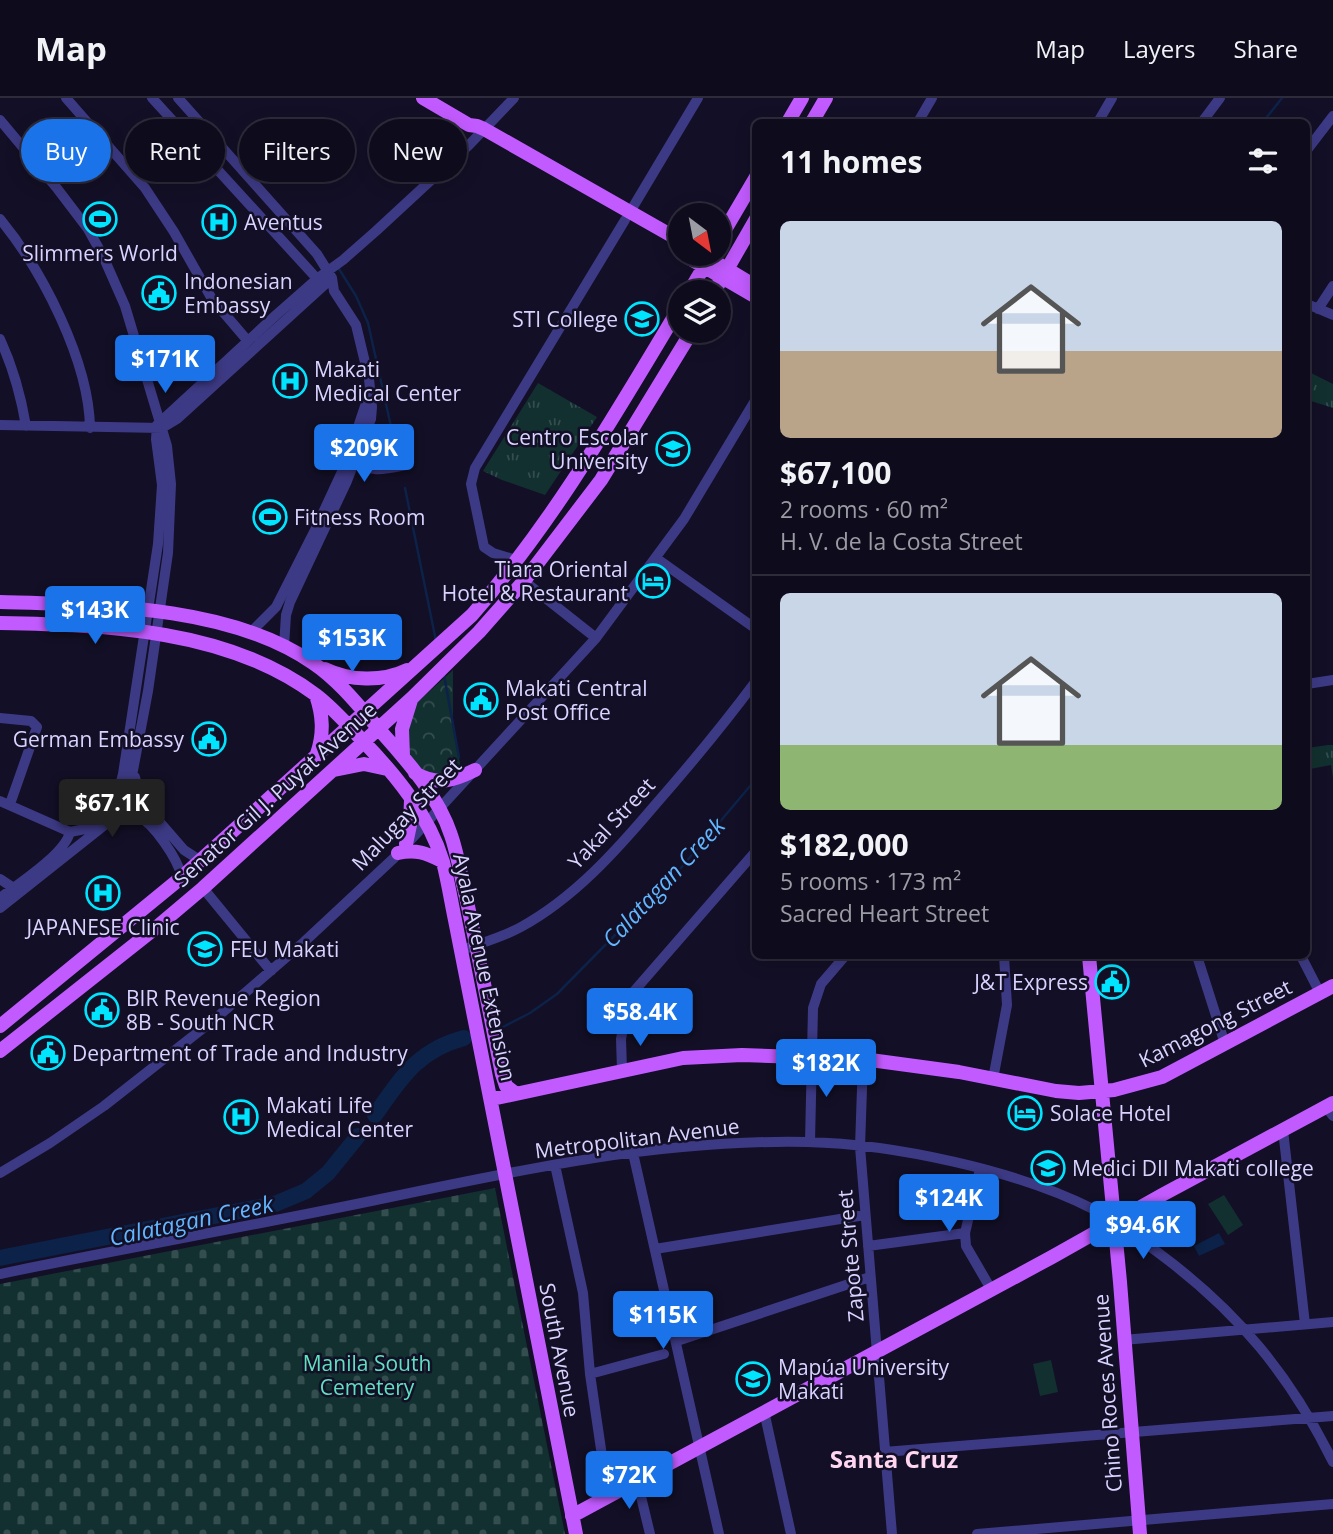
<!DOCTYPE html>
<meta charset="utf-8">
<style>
:root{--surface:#0e0b1c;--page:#1c1929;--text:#f1f3f6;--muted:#9b9ba3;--line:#2e2b3b;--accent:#1a73e8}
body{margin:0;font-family:"Open Sans",sans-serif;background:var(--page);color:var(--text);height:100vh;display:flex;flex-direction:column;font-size:26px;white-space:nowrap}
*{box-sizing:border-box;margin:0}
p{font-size:23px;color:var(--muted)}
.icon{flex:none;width:38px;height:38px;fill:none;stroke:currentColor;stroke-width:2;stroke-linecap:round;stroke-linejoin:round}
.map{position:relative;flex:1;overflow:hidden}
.details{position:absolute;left:752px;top:21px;width:558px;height:840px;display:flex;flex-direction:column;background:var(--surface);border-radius:10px;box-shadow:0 4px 18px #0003,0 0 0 2px var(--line)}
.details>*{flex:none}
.banner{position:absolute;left:21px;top:21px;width:626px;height:63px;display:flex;gap:14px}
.needle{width:46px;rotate:148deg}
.controls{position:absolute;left:668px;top:105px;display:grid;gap:14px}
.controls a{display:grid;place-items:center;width:63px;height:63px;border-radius:50%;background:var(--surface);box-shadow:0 4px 18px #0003,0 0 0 2px var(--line);font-size:35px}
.price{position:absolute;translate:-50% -60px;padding:0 16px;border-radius:7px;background:var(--accent);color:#fff;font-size:23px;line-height:46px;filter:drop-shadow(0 2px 4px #0008)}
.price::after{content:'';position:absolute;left:50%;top:42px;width:21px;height:16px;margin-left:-10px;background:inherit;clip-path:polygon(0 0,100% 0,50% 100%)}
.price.selected{background:#222;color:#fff}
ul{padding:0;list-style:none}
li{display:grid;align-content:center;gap:14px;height:371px;padding:0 28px}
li+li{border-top:2px solid var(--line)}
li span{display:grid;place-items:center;height:217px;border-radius:10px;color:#555}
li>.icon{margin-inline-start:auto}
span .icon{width:126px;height:126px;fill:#fffc;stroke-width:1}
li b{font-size:30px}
h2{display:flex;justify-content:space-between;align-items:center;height:84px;padding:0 28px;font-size:30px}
.tag{padding:0 24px;border-radius:32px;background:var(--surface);box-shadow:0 4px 18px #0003,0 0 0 2px var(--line);font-size:24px;line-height:63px}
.tag.selected{background:var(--accent);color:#fff}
header{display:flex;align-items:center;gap:42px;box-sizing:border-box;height:98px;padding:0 35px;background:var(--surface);border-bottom:2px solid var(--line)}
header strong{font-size:33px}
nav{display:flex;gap:38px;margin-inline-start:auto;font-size:24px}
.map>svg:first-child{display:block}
.grass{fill:url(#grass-tufts)}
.cemetery{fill:url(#cemetery-stones)}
.park{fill:url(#park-crowns)}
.pitch{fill:#12302f}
.water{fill:#0c2248}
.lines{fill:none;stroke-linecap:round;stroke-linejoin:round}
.stream{stroke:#0c2248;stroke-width:2.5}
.river{stroke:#0c2248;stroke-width:16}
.minor{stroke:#3d3a85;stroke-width:10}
.major{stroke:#c25bff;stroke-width:14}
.labels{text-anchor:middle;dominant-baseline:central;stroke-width:5;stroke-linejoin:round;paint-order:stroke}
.poi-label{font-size:21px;fill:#d9d4ff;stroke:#130f26;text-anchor:start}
.street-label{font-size:21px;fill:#d9d4ff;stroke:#130f26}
.park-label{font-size:21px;fill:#5fe0c0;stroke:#130f26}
.water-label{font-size:23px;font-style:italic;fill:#62b6ff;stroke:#130f26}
.quarter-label{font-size:24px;font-weight:bold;fill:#ffd6f0;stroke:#130f26}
</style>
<header>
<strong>Map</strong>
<nav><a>Map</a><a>Layers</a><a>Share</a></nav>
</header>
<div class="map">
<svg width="1333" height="1436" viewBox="0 0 1333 1436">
<defs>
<pattern id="grass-tufts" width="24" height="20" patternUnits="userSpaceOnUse" patternTransform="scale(1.75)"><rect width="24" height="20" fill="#12302f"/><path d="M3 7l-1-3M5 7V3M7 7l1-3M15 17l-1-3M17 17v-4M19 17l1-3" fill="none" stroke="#344d4e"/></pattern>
<pattern id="cemetery-stones" width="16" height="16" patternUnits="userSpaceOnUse" patternTransform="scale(1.75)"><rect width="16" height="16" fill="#12302f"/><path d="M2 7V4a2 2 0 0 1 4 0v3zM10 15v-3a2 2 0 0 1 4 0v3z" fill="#344d4e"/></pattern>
<pattern id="park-crowns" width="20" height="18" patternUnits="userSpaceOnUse" patternTransform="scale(1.75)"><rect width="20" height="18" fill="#12302f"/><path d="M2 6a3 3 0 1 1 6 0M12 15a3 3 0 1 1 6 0" fill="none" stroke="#344d4e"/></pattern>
</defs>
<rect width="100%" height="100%" fill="#130f26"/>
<!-- grass -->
<path class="grass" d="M 1307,273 L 1333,286 L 1333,310 L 1311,303 L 1307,305 Z
M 538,285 L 597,319 L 545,397 L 502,382 L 483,373 Z
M 1328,647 L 1333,647 L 1333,680 L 1331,667 L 1310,671 L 1307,650 Z"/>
<!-- cemetery -->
<path class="cemetery" d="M 495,1090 L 565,1436 L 0,1436 L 0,1186 Z"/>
<!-- park -->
<path class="park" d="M 453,572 L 453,627 L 462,676 L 442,684 L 404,659 L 402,618 Z"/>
<!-- pitch -->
<path class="pitch" d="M 1224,1097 L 1243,1127 L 1228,1137 L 1208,1106 Z
M 1051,1262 L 1058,1294 L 1040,1298 L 1033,1266 Z"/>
<!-- water -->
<path class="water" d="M 1219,1135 L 1225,1146 L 1199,1158 L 1194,1148 Z"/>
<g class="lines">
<!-- stream -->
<path class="stream" d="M 1263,24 L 1282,0
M 339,171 L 356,198 L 368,225 L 398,360
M 405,390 L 436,543
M 444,577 L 459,659
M 499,931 L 530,915 L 557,896 L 680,771 L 756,681
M 464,940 L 471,938"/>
<!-- river -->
<path class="river" d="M 375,1017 C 401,980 418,952 464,940
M 0,1160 L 275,1106 L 306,1093 L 328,1075 L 358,1038"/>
<!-- minor -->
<path class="minor" d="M 66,0 L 145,90 L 174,134 L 212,201 L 247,242
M 152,0 L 320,184
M 178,0 L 317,156 L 332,180 L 334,193 L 356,227 L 369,281 L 372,309 L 371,321 L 347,383 L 290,504 L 286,517 L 284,548
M 0,22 L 56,89 L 88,131 L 103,158 L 125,208 L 167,348 L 171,386 L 168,455 L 148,593 L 127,704 L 121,714 L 0,810
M 918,24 L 932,0
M 1098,24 L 1112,0
M 1202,24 L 1220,0
M 1307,52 L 1333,18
M 630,114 L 698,0
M 0,121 C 42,172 89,263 90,330
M 1307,206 L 1333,217
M 1318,211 L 1333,188
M 0,241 C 13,269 21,298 26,328
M 0,327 L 162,330 L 177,321 L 332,180
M 350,362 C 373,375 382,372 406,367
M 656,460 L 756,531
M 516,462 L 493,455 L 484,449 L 471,386 L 475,370 L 625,122
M 524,483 L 596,540
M 251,534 L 276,509 L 315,432 L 346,365 L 367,302
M 1307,586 L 1333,582
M 0,620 L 31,623 L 37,629 L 10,706
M 135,679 L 139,694 L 149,711
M 122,702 L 140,707 L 151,714 L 184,752 L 201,763
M 0,703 L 70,734
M 116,710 C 123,713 131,714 137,717 C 155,727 177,760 182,779
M 70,734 L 85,731 L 114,709 L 123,676 L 158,446 L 162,387 L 156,341 L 157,327 L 276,217 L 318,180 L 343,162 L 376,133 L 469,47 L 514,0
M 0,781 L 18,793
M 203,790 L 271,873
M 0,800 C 18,786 65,756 70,734
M 462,852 C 481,845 503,839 521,829 C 574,800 616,753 655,707 C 690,667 724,626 756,583
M 1197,858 L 1225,946
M 1301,858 L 1320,895
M 863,961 L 860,1049 L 892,1436
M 622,972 L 621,941 L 629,899 L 756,753
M 993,981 L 1007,907 L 1004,858
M 1326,1009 L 1333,1018
M 1283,1032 L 1305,1226
M 810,1044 L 813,910 L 821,886 L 845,858
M 633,1055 L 719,1436
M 555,1067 L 583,1195 L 590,1276 L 608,1399
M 980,1071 L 965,1135 L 966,1148 L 991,1191
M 0,1075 L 50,1045 L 104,1008 L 216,920 L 304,844 L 394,760 L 596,540 L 684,421 L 756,301
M 868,1148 L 965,1135
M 655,1151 L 865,1117
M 0,1176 C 125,1150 251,1128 376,1102 C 518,1072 662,1041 807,1044 C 893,1046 1016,1072 1093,1111 C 1116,1123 1139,1140 1160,1156 C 1238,1214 1290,1277 1333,1364
M 1123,1242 L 1333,1224
M 677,1243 L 870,1179
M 590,1276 L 664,1256
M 764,1313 L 791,1436
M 884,1354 L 1333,1318
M 637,1382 L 650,1436
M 977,1436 L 1333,1406"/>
<!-- major -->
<path class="major" d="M 423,0 L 469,27 L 477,28 L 484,31 L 681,143
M 788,24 L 802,0
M 812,24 L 826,0
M 719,142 L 756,79
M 682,156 L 756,199
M 702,156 L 755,188
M 689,194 L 708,162
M 714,194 L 756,121
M 0,504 C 100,507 229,507 313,565 C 340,583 362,612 384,637 C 410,666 439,700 451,737 C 458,757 461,779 466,799 C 479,858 490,917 502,976 L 506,988 L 515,995
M 0,525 C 106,527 228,531 316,597 C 333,610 347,626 361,641 C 395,676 429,717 443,764 C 448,783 451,803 455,822 L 576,1436
M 325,571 C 350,583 382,584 407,572
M 316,597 C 323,618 324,635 317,656
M 403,658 L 402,631 L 411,602
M 334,672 L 364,666 L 387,671
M 415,675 C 437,688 453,683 475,672
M 406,746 L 410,727 L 411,702
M 398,755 C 416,751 426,755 442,763
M 1089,858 L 1120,1184 L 1140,1436
M 0,928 L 182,779 L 472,517 C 555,422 616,315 681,207
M 0,953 L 158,828 L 203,790 L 412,600 L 479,534 L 524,483 L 601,382 L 692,233
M 492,1001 L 683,960 L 742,957 L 863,961 L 959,974 L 1056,993 L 1079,995 L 1114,992 L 1162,979 L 1333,888
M 572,1418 L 1052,1159 L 1162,1097 L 1333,1005"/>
</g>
<!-- icons -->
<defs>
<symbol id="stadium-ring" viewBox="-11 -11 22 22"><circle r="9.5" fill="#130f26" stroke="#00e5ff" stroke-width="1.5"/><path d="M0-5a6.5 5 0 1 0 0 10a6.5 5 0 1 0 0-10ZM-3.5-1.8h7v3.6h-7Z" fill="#00e5ff"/></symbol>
<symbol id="hospital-ring" viewBox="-11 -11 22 22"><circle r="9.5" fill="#130f26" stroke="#00e5ff" stroke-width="1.5"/><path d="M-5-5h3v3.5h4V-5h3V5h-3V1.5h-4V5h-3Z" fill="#00e5ff"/></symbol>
<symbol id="civic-ring" viewBox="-11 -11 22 22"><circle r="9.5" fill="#130f26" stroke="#00e5ff" stroke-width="1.5"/><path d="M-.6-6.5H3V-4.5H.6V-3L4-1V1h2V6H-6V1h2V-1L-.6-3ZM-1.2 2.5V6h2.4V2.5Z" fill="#00e5ff"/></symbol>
<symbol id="university-ring" viewBox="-11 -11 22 22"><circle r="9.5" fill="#130f26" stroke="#00e5ff" stroke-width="1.5"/><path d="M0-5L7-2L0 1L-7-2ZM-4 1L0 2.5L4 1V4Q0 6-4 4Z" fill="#00e5ff"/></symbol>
<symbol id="hotel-ring" viewBox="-11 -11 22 22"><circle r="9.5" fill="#130f26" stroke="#00e5ff" stroke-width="1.5"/><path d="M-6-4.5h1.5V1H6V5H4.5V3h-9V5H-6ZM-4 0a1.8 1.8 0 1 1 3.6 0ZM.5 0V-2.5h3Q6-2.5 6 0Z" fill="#00e5ff"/></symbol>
</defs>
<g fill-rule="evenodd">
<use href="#stadium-ring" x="81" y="102" width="38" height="38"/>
<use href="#hospital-ring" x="200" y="105" width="38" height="38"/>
<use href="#civic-ring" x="140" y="176" width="38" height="38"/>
<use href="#university-ring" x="623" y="202" width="38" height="38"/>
<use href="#hospital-ring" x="271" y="264" width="38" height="38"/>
<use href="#university-ring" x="654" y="332" width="38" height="38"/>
<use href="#stadium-ring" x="251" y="400" width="38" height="38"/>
<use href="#hotel-ring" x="634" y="464" width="38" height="38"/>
<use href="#civic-ring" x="462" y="583" width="38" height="38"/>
<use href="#civic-ring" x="190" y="622" width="38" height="38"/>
<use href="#hospital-ring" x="84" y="776" width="38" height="38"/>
<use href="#university-ring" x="186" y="832" width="38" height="38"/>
<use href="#civic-ring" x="1093" y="865" width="38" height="38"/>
<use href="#civic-ring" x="83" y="893" width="38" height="38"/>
<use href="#civic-ring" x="29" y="936" width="38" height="38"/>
<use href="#hotel-ring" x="1006" y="996" width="38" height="38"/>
<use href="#hospital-ring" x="222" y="1000" width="38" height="38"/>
<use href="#university-ring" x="1029" y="1051" width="38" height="38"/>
<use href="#university-ring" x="734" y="1262" width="38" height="38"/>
</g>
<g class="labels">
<!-- poi labels -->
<g class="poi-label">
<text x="244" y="124">Aventus</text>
<text x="100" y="155" text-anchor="middle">Slimmers World</text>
<text x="184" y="183">Indonesian<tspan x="184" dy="24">Embassy</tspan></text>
<text x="618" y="221" text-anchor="end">STI College</text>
<text x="314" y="271">Makati<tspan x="314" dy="24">Medical Center</tspan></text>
<text x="648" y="339" text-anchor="end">Centro Escolar<tspan x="648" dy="24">University</tspan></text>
<text x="294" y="419">Fitness Room</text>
<text x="628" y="471" text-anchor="end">Tiara Oriental<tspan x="628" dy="24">Hotel &amp; Restaurant</tspan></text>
<text x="505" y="590">Makati Central<tspan x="505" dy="24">Post Office</tspan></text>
<text x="184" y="641" text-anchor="end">German Embassy</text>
<text x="103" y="829" text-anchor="middle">JAPANESE Clinic</text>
<text x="230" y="851">FEU Makati</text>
<text x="1088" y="884" text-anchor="end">J&amp;T Express</text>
<text x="126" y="900">BIR Revenue Region<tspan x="126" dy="24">8B - South NCR</tspan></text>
<text x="72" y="955">Department of Trade and Industry</text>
<text x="266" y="1007">Makati Life<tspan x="266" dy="24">Medical Center</tspan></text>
<text x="1050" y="1015">Solace Hotel</text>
<text x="1072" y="1070">Medici DII Makati college</text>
<text x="778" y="1269">Mapúa University<tspan x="778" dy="24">Makati</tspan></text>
</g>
<!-- street labels -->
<g class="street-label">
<text transform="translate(275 696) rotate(-42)">Senator Gil J. Puyat Avenue</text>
<text transform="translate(406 716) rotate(-46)">Malugay Street</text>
<text transform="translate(611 725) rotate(-47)">Yakal Street</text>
<text transform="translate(485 869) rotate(78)">Ayala Avenue Extension</text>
<text transform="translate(1215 925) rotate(-27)">Kamagong Street</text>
<text transform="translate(637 1040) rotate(-7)">Metropolitan Avenue</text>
<text transform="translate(850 1158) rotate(-95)">Zapote Street</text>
<text transform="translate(560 1252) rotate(79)">South Avenue</text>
<text transform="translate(1107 1295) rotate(-94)">Chino Roces Avenue</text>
</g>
<!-- park labels -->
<g class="park-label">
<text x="367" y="1265">Manila South<tspan x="367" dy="24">Cemetery</tspan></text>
</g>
<!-- water labels -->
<g class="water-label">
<text transform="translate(663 784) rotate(-47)">Calatagan Creek</text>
<text transform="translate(191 1122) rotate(-12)">Calatagan Creek</text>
</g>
<!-- quarter labels -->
<g class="quarter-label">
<text x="894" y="1360">Santa Cruz</text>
</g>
</g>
</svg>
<div class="controls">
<a><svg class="needle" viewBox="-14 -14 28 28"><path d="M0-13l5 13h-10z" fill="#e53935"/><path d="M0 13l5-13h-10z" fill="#9b9ba3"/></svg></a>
<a><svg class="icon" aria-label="layers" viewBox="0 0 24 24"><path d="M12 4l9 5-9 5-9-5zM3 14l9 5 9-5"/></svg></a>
</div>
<b class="price" style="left:165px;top:297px">$171K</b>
<b class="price" style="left:364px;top:386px">$209K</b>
<b class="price" style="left:95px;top:548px">$143K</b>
<b class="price" style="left:352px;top:576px">$153K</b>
<b class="price selected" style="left:112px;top:741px">$67.1K</b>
<b class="price" style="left:640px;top:950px">$58.4K</b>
<b class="price" style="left:826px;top:1001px">$182K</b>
<b class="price" style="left:949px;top:1136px">$124K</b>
<b class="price" style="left:1143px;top:1163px">$94.6K</b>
<b class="price" style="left:663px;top:1253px">$115K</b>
<b class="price" style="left:629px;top:1413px">$72K</b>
<div class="banner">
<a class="tag selected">Buy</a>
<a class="tag">Rent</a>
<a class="tag">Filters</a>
<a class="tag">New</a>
</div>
<section class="details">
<h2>11 homes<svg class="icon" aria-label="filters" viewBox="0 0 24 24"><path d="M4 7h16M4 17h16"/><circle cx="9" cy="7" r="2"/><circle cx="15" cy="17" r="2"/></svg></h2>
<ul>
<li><span style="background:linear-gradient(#c9d6e8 60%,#b9a48a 0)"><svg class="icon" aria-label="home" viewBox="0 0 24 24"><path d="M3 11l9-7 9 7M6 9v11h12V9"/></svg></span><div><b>$67,100</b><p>2 rooms · 60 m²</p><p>H. V. de la Costa Street</p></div></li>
<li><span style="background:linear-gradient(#c9d6e8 70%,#8fb573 0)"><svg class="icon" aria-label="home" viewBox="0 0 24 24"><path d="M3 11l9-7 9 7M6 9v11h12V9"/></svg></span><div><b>$182,000</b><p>5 rooms · 173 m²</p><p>Sacred Heart Street</p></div></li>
</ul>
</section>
</div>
